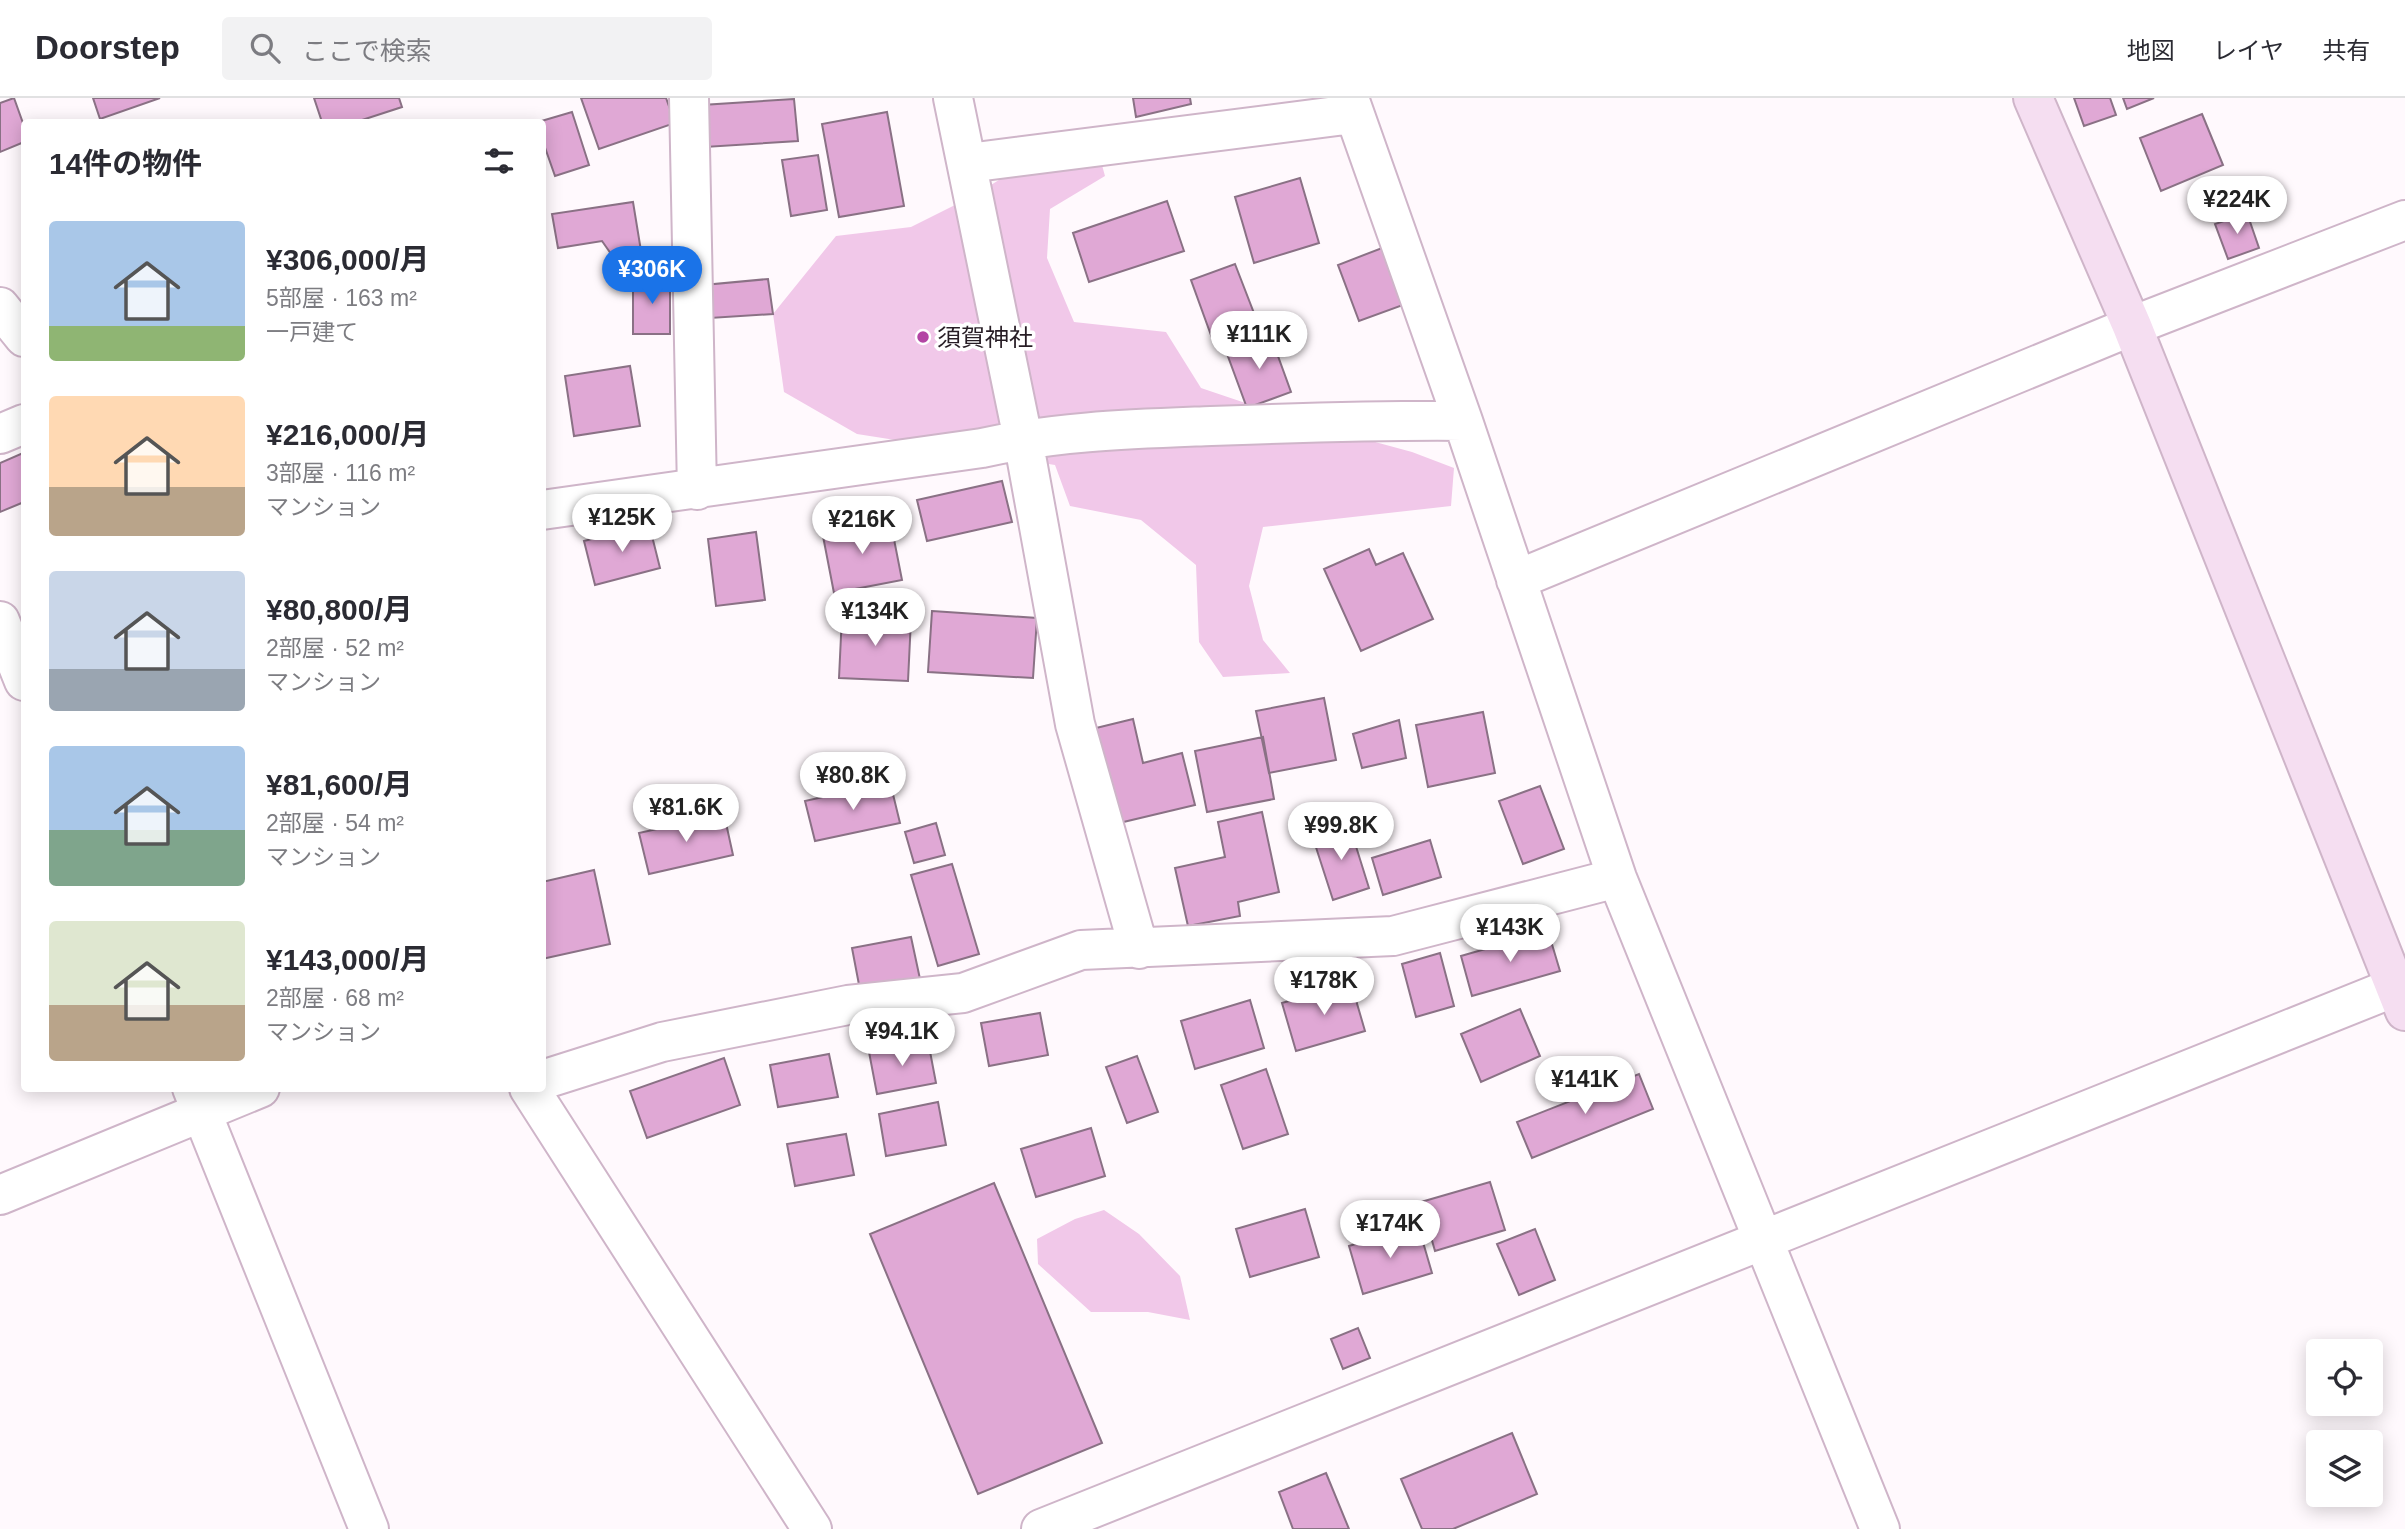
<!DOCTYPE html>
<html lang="ja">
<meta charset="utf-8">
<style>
:root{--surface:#fff;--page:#f2f2f3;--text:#2b2b33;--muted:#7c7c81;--line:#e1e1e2;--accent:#1a73e8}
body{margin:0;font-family:Helvetica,"Noto Sans JP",sans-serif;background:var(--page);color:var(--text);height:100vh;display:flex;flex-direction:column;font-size:26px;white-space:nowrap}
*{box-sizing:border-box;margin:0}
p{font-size:23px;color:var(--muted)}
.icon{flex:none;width:38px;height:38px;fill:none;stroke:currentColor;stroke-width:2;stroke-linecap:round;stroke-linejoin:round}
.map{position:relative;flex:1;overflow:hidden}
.drawer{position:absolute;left:21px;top:21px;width:525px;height:973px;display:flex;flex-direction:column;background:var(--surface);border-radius:7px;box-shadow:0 4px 18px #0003}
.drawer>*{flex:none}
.buttons{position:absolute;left:2306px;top:1241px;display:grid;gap:14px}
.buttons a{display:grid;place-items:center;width:77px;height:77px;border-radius:7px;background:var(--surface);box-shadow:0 4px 18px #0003;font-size:35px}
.price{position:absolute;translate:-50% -60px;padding:0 16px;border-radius:24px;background:#fff;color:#222;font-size:23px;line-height:46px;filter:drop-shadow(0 2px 4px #0008)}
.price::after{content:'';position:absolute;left:50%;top:42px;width:21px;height:16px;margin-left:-10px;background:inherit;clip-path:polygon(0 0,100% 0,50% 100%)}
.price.current{background:var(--accent);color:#fff}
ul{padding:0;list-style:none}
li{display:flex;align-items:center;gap:21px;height:175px;padding:0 28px}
li span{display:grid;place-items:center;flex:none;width:196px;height:140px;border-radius:7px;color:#555}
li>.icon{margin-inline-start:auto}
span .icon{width:84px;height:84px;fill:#fffc;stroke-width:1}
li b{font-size:30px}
h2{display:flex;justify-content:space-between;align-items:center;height:84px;padding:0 28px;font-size:30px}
header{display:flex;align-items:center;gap:42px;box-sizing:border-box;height:98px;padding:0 35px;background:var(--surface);border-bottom:2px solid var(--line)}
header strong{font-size:33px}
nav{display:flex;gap:38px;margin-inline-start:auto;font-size:24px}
.search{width:490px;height:63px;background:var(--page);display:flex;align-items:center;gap:18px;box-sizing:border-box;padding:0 24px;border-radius:7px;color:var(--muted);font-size:26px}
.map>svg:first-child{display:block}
.green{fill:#f1c8e9}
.building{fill:#e0a8d5;stroke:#8a7185;stroke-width:2}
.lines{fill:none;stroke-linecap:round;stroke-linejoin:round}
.street-casing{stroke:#cfb5c9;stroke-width:42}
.secondary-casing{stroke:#cfb5c9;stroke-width:42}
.street{stroke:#fff;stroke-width:38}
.secondary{stroke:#f5def1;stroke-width:38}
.poi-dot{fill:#b345a4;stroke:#fff;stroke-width:2.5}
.labels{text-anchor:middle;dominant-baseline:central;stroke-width:7;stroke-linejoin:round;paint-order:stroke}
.poi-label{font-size:24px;fill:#271d25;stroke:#fff;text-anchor:start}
</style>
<header>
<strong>Doorstep</strong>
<div class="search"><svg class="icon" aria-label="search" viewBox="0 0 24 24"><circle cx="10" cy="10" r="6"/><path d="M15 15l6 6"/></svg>ここで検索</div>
<nav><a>地図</a><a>レイヤ</a><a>共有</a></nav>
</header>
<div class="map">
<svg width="2405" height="1431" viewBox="0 0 2405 1431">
<rect width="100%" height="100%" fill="#fff9fd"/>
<!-- green -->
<path class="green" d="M 1097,49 L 1105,78 L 1050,111 L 1047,160 L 1074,224 L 1166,234 L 1201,290 L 1305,325 L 1412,354 L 1454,370 L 1451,408 L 1263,429 L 1249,488 L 1263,542 L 1290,575 L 1223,579 L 1199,544 L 1196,467 L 1141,422 L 1070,408 L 1055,367 L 857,336 L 784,294 L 773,216 L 836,138 L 911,129 L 975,97 L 1040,56 Z
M 1104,1112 L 1139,1136 L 1180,1178 L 1190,1222 L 1148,1214 L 1091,1214 L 1038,1166 L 1037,1141 L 1075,1121 Z"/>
<!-- building -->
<path class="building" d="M 14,0 L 24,28 L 24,44 L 0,54 L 0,5 Z
M 93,0 L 160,0 L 100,21 Z
M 314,0 L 399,0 L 402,9 L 356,24 L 322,24 Z
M 581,0 L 666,0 L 675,25 L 599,51 Z
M 1133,0 L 1190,0 L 1191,6 L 1136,19 Z
M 2074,0 L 2110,0 L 2116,17 L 2084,28 Z
M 2123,0 L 2154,0 L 2127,11 Z
M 794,1 L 798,43 L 705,49 L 702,7 Z
M 572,14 L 589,67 L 555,78 L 542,41 L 542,24 L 538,24 Z
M 887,14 L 904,108 L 839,119 L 822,26 Z
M 2202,16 L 2223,67 L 2161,93 L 2140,40 Z
M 818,57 L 827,112 L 791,118 L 782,62 Z
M 1300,80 L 1319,145 L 1254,165 L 1235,99 Z
M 1167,103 L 1184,153 L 1089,184 L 1073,135 Z
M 633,104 L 642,159 L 616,163 L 602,143 L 558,150 L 552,116 Z
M 2247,115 L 2259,150 L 2228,161 L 2215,126 Z
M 1382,150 L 1403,207 L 1359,223 L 1338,167 Z
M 1235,166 L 1257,223 L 1212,240 L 1191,182 Z
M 633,180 L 670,180 L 670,236 L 633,236 Z
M 768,181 L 773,216 L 710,220 L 704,187 Z
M 1270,236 L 1291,294 L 1247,310 L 1226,253 Z
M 630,268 L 640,328 L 574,338 L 565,278 Z
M 23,355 L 24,404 L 0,414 L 0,365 Z
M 1002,383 L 1012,424 L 927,443 L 917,402 Z
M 890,421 L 902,482 L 834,495 L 822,433 Z
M 649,426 L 660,470 L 595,487 L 584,443 Z
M 756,434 L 765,502 L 716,508 L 708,441 Z
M 1369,451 L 1376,467 L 1403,455 L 1433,521 L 1361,553 L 1324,471 Z
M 932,513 L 1037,520 L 1033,580 L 928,574 Z
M 842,517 L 911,521 L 908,583 L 839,580 Z
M 1324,600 L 1336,662 L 1269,675 L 1256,613 Z
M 1483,614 L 1495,675 L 1428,689 L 1416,627 Z
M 1133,621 L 1143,665 L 1182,655 L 1195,707 L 1115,726 L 1092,631 Z
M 1399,622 L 1406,660 L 1362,670 L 1353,636 Z
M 1263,639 L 1274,701 L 1207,714 L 1195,653 Z
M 890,684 L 900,725 L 815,743 L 805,703 Z
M 1540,688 L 1564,751 L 1523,766 L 1499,703 Z
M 1262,714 L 1279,794 L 1238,804 L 1240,818 L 1188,828 L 1175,770 L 1225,759 L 1218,724 Z
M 724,716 L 733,757 L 649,776 L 639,735 Z
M 936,725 L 945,757 L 914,765 L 905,734 Z
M 1349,726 L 1369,790 L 1333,802 L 1312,737 Z
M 1430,742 L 1441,779 L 1383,797 L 1372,760 Z
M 952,766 L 979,856 L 938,868 L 911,777 Z
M 594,772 L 610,846 L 542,861 L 542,784 Z
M 1548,833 L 1560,873 L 1472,898 L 1461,858 Z
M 911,839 L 920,881 L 860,892 L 852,850 Z
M 1440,855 L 1454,908 L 1416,919 L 1402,866 Z
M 1351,885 L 1365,933 L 1296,953 L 1282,905 Z
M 1250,902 L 1264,950 L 1195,971 L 1181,923 Z
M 1520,911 L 1540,958 L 1481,984 L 1461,936 Z
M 1040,915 L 1048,957 L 989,968 L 981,925 Z
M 928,943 L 936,985 L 877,996 L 869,954 Z
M 829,956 L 838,999 L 778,1009 L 770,967 Z
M 1137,958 L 1158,1014 L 1127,1025 L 1106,969 Z
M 724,960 L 740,1007 L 647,1040 L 630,993 Z
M 1266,971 L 1288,1036 L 1243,1051 L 1221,987 Z
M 1639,976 L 1653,1011 L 1532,1060 L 1517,1024 Z
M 938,1004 L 946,1047 L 886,1058 L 879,1016 Z
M 1091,1030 L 1105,1078 L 1036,1099 L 1021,1051 Z
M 846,1036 L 854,1077 L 795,1088 L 787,1046 Z
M 1490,1084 L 1505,1132 L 1435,1153 L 1421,1104 Z
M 994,1085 L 1102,1345 L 978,1396 L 870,1136 Z
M 1305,1111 L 1319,1159 L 1250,1179 L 1236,1131 Z
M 1418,1127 L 1432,1175 L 1363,1196 L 1349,1148 Z
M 1535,1131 L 1555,1182 L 1519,1197 L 1497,1146 Z
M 1358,1230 L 1370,1260 L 1343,1271 L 1331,1241 Z
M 1512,1335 L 1537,1396 L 1453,1431 L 1422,1431 L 1401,1381 Z
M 1326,1375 L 1349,1431 L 1293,1431 L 1279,1394 Z"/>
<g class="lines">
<defs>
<path id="street" d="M 689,0 L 697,392
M 953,0 L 1023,341 L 1075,626 L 1139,851
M 1349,0 L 1463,323 L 1617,780 L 1880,1431
M 968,65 L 1353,16
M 0,209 L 24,239
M 0,336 L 24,326
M 542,412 L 982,350 C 1056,333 1135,331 1211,328 C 1295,325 1379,322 1463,323
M 1516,482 L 2132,228 L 2405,122
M 0,523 L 24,583
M 542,982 L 662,944 L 848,907 L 963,895 L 1081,852 L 1393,838 L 1617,780
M 192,990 L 369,1431
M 529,990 L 812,1431
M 0,1097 L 260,990
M 1041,1431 L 2405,885"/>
<path id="secondary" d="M 2033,0 L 2132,228 L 2405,913"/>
</defs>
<!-- street casing -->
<use href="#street" class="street-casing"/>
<!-- secondary casing -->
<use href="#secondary" class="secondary-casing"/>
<!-- street -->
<use href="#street" class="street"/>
<!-- secondary -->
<use href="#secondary" class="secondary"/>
</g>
<!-- markers -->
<circle class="poi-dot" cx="923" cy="239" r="7"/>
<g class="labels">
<!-- poi labels -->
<g class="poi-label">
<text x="937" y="239">須賀神社</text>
</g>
</g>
</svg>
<div class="buttons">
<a><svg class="icon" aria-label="locate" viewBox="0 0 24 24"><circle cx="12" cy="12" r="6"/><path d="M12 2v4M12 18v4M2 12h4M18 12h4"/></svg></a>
<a><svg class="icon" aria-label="layers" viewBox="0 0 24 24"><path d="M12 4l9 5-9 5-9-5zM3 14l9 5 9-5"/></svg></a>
</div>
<b class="price" style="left:2237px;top:138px">¥224K</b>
<b class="price current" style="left:652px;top:208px">¥306K</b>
<b class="price" style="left:1259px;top:273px">¥111K</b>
<b class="price" style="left:622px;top:456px">¥125K</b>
<b class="price" style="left:862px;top:458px">¥216K</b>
<b class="price" style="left:875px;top:550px">¥134K</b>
<b class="price" style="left:853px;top:714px">¥80.8K</b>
<b class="price" style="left:686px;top:746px">¥81.6K</b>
<b class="price" style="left:1341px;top:764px">¥99.8K</b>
<b class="price" style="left:1510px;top:866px">¥143K</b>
<b class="price" style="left:1324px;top:919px">¥178K</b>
<b class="price" style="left:902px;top:970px">¥94.1K</b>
<b class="price" style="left:1585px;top:1018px">¥141K</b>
<b class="price" style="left:1390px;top:1162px">¥174K</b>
<section class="drawer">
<h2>14件の物件<svg class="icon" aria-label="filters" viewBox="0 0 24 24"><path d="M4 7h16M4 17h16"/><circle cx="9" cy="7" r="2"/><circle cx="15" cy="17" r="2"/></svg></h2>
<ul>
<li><span style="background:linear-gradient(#a9c7e8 75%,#8fb573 0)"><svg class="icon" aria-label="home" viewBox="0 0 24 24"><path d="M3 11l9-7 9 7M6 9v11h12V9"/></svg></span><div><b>¥306,000/月</b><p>5部屋 · 163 m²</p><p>一戸建て</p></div></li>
<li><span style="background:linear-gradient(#ffd9b3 65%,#b9a48a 0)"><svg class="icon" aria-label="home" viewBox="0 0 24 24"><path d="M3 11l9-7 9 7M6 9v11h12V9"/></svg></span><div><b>¥216,000/月</b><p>3部屋 · 116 m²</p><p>マンション</p></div></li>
<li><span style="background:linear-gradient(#c9d6e8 70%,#9aa5b1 0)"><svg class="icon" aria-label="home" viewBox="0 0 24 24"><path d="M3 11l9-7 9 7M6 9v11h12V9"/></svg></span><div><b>¥80,800/月</b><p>2部屋 · 52 m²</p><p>マンション</p></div></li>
<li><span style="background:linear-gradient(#a9c7e8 60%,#7fa58c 0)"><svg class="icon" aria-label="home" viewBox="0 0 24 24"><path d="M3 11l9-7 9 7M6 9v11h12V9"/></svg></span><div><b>¥81,600/月</b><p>2部屋 · 54 m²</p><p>マンション</p></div></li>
<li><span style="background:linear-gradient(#dfe7d0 60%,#b9a48a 0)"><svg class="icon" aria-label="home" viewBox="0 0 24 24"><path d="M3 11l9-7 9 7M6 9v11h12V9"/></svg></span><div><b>¥143,000/月</b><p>2部屋 · 68 m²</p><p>マンション</p></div></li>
</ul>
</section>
</div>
